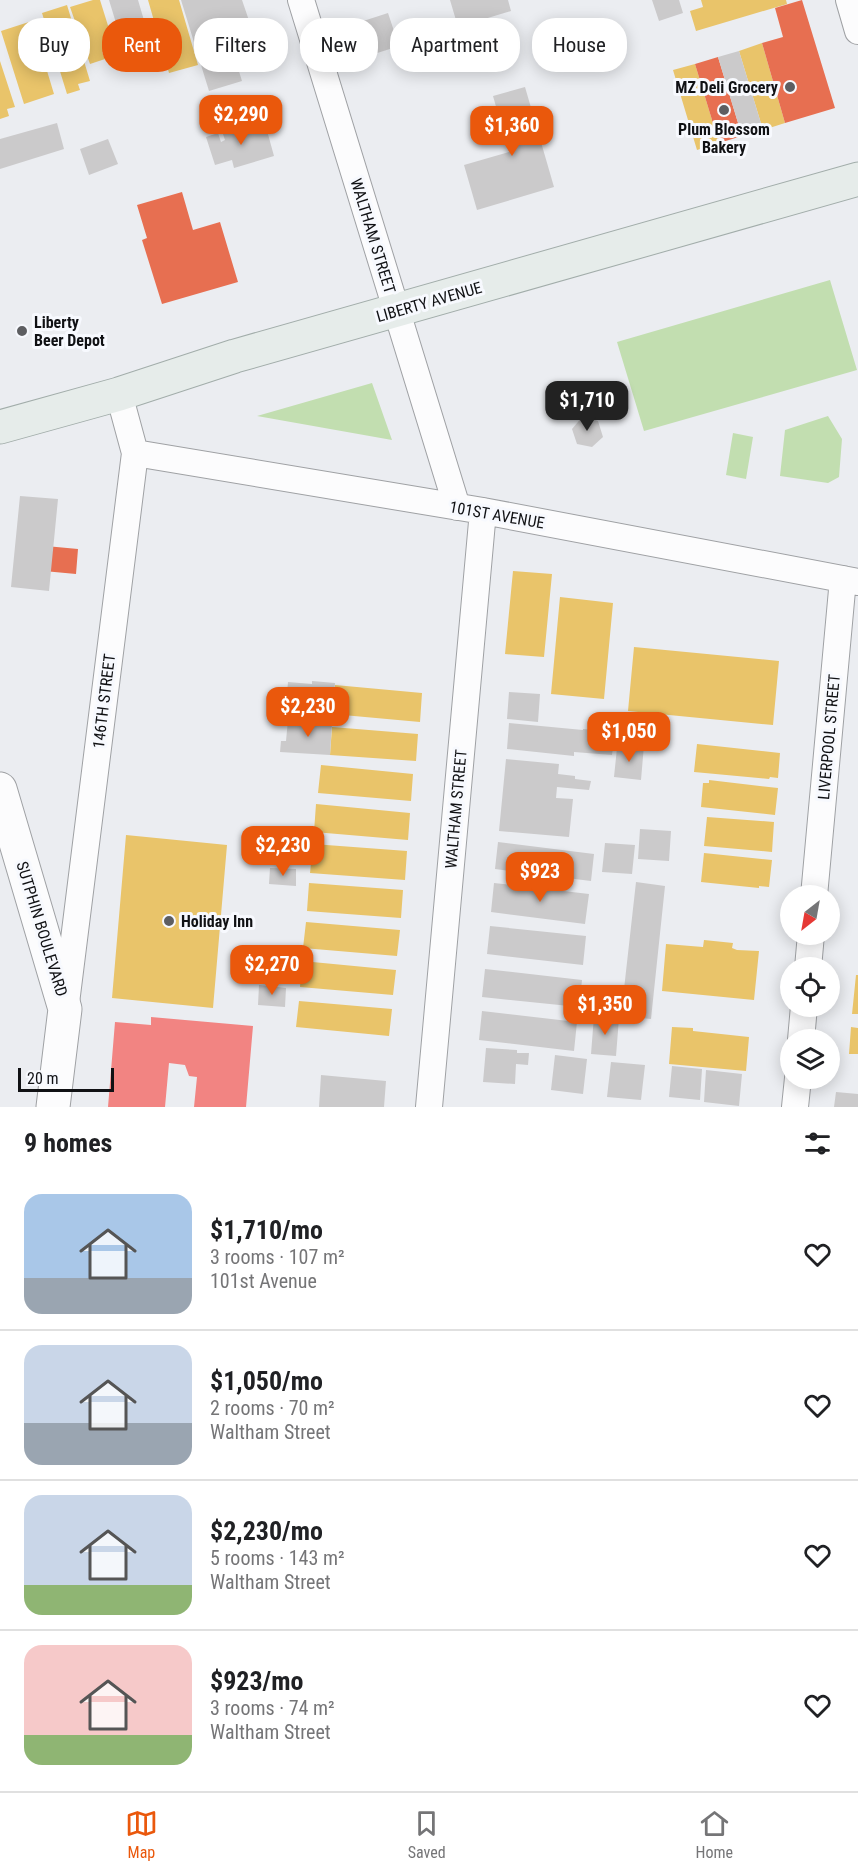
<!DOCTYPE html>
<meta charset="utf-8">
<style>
:root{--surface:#fff;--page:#f6f6f6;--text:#202124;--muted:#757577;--line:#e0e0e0;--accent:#ea580c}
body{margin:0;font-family:"Roboto Condensed",sans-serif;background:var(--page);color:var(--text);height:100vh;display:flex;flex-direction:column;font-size:22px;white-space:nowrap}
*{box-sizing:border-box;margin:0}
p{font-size:20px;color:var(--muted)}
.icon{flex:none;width:33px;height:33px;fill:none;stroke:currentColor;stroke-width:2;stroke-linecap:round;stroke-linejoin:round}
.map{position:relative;height:1107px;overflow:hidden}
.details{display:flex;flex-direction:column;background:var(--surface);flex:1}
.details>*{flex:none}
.top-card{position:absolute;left:18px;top:18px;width:822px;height:54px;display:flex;gap:12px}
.needle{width:39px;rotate:211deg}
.controls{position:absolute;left:780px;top:885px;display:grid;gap:12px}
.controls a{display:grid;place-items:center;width:60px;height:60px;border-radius:50%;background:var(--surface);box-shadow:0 3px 15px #0003;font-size:30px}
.scale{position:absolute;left:18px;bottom:15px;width:96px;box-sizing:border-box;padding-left:6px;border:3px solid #101114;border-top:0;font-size:16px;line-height:21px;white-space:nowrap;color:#101114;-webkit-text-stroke:4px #f7f9fe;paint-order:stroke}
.price{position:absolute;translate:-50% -51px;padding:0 14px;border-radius:12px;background:var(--accent);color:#fff;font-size:20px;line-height:39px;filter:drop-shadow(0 2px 3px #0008)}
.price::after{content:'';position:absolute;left:50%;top:36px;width:18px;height:14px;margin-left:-9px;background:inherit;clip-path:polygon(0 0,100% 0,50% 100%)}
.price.selected{background:#222;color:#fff}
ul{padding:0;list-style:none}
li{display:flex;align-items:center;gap:18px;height:150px;padding:0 24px}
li+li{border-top:2px solid var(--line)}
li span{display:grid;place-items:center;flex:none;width:168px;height:120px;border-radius:18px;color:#555}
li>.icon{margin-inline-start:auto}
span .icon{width:72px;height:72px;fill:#fffc;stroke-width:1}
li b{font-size:26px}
h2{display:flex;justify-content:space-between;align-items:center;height:72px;padding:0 24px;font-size:26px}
.pill{padding:0 21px;border-radius:24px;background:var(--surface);box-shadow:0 3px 15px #0003;font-size:21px;line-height:54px}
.pill.selected{background:var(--accent);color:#fff}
.dock{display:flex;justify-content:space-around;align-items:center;height:84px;border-top:2px solid var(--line);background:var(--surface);font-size:16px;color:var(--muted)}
.dock a{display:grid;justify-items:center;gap:3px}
.dock .selected{color:var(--accent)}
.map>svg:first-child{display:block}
.green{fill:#c2deb0}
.homes{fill:#e9c46a}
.shops{fill:#e76f51}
.health{fill:#f28482}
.building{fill:#cbcacb}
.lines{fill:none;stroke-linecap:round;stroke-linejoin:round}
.street-casing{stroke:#9fa1a4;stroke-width:28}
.secondary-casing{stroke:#9fa1a4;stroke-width:35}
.primary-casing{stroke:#a2adaa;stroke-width:35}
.street{stroke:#fcfcfd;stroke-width:26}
.secondary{stroke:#fcfcfd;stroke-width:33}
.primary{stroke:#e6ecea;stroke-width:33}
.poi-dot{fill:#5d5e61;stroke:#f7f9fe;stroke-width:2}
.labels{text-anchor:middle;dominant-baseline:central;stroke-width:6;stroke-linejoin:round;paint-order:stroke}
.poi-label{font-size:16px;font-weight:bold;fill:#101114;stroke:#f7f9fe;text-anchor:start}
.street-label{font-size:16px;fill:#101114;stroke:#f7f9fe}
</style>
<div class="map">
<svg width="858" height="1107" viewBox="0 0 858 1107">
<rect width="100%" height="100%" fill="#ebedf1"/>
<!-- green -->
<path class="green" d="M 830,280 L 857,370 L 644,431 L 617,342 Z
M 372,383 L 392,440 L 257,416 Z
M 828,416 L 842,439 L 839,477 L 828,483 L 780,476 L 785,430 Z
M 733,433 L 753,437 L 746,479 L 726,475 Z"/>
<!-- homes -->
<path class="homes" d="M 93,0 L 100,0 L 115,48 L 102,52 L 105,59 L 90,64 L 70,7 Z
M 148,0 L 179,0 L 198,65 L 169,73 Z
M 701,0 L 786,0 L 787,4 L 696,31 L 690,11 L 703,7 Z
M 67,5 L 90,81 L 78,84 L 80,90 L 67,94 L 42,13 Z
M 32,21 L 54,94 L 24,104 L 1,31 Z
M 762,43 L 785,123 L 763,130 L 739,51 Z
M 0,61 L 15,107 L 7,109 L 9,116 L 0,119 Z
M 695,64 L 719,143 L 697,150 L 673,70 Z
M 513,571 L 552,574 L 544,657 L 505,654 Z
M 560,597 L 613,603 L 604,699 L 551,694 Z
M 634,647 L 779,661 L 773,725 L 628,711 Z
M 335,685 L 422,693 L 420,722 L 332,714 Z
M 332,727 L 418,734 L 416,761 L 330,755 Z
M 697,744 L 780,753 L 778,778 L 770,777 L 769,779 L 694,772 Z
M 321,765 L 413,774 L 411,801 L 318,793 Z
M 709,780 L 778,788 L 775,815 L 701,807 L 703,783 L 709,783 Z
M 316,804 L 410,813 L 408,840 L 314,832 Z
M 707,817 L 774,822 L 772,852 L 704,846 Z
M 126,835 L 227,845 L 213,1008 L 112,998 Z
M 313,844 L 407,851 L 405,880 L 310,873 Z
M 704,853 L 772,860 L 769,887 L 759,886 L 759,888 L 701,882 Z
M 309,883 L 403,890 L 401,918 L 307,911 Z
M 306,922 L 400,930 L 397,956 L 303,948 Z
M 704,940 L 733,943 L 732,948 L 737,950 L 759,951 L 754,1000 L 662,991 L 666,944 L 703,947 Z
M 302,961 L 396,970 L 393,995 L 300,987 Z
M 856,975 L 858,975 L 858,1014 L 852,1014 Z
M 299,1001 L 392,1009 L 389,1036 L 296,1027 Z
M 672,1027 L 693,1028 L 693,1031 L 749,1037 L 746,1071 L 669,1064 Z
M 851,1027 L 858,1028 L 858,1054 L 849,1054 Z"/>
<!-- shops -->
<path class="shops" d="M 802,0 L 835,108 L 785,123 L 762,43 L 783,37 L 775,8 Z
M 718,57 L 742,136 L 719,143 L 695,64 Z
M 182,192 L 193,230 L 220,222 L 238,282 L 162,304 L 142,240 L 147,238 L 137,205 Z
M 35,545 L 78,549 L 76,574 L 33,570 Z"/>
<!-- health -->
<path class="health" d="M 151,1017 L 253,1026 L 246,1107 L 194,1107 L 197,1077 L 189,1076 L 185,1065 L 169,1063 L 165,1107 L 108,1107 L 115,1022 L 151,1025 Z"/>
<!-- building -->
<path class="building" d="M 109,0 L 138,0 L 156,61 L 130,69 Z
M 181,0 L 242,0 L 257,44 L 234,51 L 224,23 L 242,81 L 209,91 Z
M 450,0 L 508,0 L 511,11 L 458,27 Z
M 652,0 L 679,0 L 683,13 L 659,21 Z
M 388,13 L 399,46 L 365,57 L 354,24 Z
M 739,51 L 763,130 L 742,136 L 718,57 Z
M 525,87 L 554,187 L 477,210 L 464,165 L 509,152 L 493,96 Z
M 57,123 L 64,149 L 0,169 L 0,139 Z
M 244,124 L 247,133 L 266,127 L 274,156 L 234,168 L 232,160 L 215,165 L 206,137 L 218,133 L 221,142 L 225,140 L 222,131 Z
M 108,139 L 118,164 L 89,175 L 80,149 Z
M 583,416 L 598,421 L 603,437 L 592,447 L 577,444 L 572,429 Z
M 20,496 L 58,499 L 49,591 L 11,587 Z
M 312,681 L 335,683 L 332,714 L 312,712 L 311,718 L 285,716 L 288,682 L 312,684 Z
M 509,692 L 540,694 L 538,722 L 507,719 Z
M 288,720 L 332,723 L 330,755 L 280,752 L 281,741 L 286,741 Z
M 509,723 L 583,730 L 583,729 L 615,732 L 612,755 L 574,752 L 574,756 L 507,749 Z
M 637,744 L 644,745 L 641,780 L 614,777 L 617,748 L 637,750 Z
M 506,759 L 559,764 L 558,774 L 575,776 L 575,779 L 591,781 L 589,790 L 557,787 L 556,798 L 573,799 L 569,837 L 499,831 Z
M 640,829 L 671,831 L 669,861 L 638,859 Z
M 498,842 L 594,854 L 591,881 L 495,869 Z
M 605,843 L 635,845 L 632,874 L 602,872 Z
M 270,868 L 296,869 L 296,886 L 269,884 Z
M 636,882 L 665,886 L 651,1019 L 621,1016 Z
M 494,883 L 589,894 L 585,924 L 491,912 Z
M 490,926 L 586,936 L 583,965 L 487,954 Z
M 263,947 L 290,950 L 287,977 L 260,973 Z
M 485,969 L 582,980 L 579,1007 L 482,997 Z
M 259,985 L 286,988 L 285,1007 L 258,1005 Z
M 482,1011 L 577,1022 L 574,1051 L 479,1040 Z
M 594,1016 L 619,1018 L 616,1056 L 591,1054 Z
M 486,1048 L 517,1050 L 517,1053 L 529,1053 L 528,1065 L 516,1064 L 515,1084 L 483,1082 Z
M 555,1055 L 587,1059 L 583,1094 L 551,1090 Z
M 611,1062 L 645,1065 L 641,1100 L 607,1097 Z
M 672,1066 L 702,1069 L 700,1100 L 669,1097 Z
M 706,1070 L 742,1074 L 739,1106 L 704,1102 Z
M 321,1075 L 386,1081 L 384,1107 L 319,1107 Z
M 836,1092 L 858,1094 L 858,1107 L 834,1107 Z"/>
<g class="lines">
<defs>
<path id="street" d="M 301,0 L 457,507
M 849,0 L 858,31
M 135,453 L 483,511 L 858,582
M 814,896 L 843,579
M 808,968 L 811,934
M 66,1003 L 135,453 L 119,394
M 801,1040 L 804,1006
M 429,1107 L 483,511
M 795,1107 L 798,1078"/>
<path id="secondary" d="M 0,789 L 65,1009 L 53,1107"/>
<path id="primary" d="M 0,427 L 119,394 L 235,356 L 858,179"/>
</defs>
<!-- street casing -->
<use href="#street" class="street-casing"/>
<!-- secondary casing -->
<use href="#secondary" class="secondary-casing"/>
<!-- primary casing -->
<use href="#primary" class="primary-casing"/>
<!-- street -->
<use href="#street" class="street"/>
<!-- secondary -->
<use href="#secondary" class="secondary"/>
<!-- primary -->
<use href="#primary" class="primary"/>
</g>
<!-- markers -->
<g class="poi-dot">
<circle cx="790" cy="87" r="6"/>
<circle cx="724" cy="110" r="6"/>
<circle cx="22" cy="331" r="6"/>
<circle cx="169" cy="921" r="6"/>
</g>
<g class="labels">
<!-- poi labels -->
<g class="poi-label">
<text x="778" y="87" text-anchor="end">MZ Deli Grocery</text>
<text x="724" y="129" text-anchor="middle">Plum Blossom<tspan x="724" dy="18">Bakery</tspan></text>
<text x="34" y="322">Liberty<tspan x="34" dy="18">Beer Depot</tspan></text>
<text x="181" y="921">Holiday Inn</text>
</g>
<!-- street labels -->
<g class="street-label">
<text transform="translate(373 236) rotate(73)">WALTHAM STREET</text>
<text transform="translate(429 302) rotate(-16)">LIBERTY AVENUE</text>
<text transform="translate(497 515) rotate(10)">101ST AVENUE</text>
<text transform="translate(104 701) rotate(-83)">146TH STREET</text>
<text transform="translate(829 737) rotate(-85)">LIVERPOOL STREET</text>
<text transform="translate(456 809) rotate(-85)">WALTHAM STREET</text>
<text transform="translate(42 929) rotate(73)">SUTPHIN BOULEVARD</text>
</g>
</g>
</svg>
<div class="controls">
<a><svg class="needle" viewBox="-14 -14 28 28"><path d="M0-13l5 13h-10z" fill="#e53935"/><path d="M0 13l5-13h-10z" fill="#757577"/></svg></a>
<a><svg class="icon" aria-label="locate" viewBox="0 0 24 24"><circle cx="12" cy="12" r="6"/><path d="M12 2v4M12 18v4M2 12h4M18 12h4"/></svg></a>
<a><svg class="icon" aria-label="layers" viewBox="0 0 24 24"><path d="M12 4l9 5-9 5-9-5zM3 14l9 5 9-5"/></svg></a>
</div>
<div class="scale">20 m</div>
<b class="price" style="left:241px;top:146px">$2,290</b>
<b class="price" style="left:512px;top:157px">$1,360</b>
<b class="price selected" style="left:587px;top:432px">$1,710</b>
<b class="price" style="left:308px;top:738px">$2,230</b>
<b class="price" style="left:629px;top:763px">$1,050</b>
<b class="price" style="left:283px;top:877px">$2,230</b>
<b class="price" style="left:540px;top:903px">$923</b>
<b class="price" style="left:272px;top:996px">$2,270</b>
<b class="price" style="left:605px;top:1036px">$1,350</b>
<div class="top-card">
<a class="pill">Buy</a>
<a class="pill selected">Rent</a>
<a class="pill">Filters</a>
<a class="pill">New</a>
<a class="pill">Apartment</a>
<a class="pill">House</a>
</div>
</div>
<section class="details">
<h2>9 homes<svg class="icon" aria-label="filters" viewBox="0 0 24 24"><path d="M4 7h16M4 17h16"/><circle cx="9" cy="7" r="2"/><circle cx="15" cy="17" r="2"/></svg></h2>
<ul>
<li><span style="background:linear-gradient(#a9c7e8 70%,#9aa5b1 0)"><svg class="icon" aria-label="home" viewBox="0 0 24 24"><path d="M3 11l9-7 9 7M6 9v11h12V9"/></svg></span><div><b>$1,710/mo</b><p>3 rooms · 107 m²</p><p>101st Avenue</p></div><svg class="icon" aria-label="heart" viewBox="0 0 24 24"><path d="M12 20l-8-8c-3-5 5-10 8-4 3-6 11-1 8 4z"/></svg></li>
<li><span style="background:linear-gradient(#c9d6e8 65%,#9aa5b1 0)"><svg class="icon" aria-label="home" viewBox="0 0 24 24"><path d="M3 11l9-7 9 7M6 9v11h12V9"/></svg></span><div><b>$1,050/mo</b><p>2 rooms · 70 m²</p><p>Waltham Street</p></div><svg class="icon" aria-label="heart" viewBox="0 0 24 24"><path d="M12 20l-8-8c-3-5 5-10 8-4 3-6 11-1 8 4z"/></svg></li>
<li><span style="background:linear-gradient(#c9d6e8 75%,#8fb573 0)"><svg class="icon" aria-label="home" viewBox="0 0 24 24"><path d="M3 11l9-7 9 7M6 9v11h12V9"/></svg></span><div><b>$2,230/mo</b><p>5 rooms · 143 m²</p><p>Waltham Street</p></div><svg class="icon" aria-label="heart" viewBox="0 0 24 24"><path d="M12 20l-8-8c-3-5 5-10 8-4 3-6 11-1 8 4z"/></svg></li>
<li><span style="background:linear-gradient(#f6c9c9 75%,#8fb573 0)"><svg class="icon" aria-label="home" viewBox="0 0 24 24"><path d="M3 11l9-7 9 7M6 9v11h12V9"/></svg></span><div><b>$923/mo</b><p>3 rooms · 74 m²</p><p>Waltham Street</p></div><svg class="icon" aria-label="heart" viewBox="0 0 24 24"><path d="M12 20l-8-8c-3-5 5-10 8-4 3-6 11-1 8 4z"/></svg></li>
</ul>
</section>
<nav class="dock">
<a class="selected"><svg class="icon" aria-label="map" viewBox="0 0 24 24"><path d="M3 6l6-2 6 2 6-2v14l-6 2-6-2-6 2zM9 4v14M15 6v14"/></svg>Map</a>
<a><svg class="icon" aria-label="saved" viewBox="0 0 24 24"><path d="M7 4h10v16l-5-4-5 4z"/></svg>Saved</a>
<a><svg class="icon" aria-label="home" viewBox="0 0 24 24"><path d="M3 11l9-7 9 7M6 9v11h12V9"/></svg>Home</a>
</nav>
